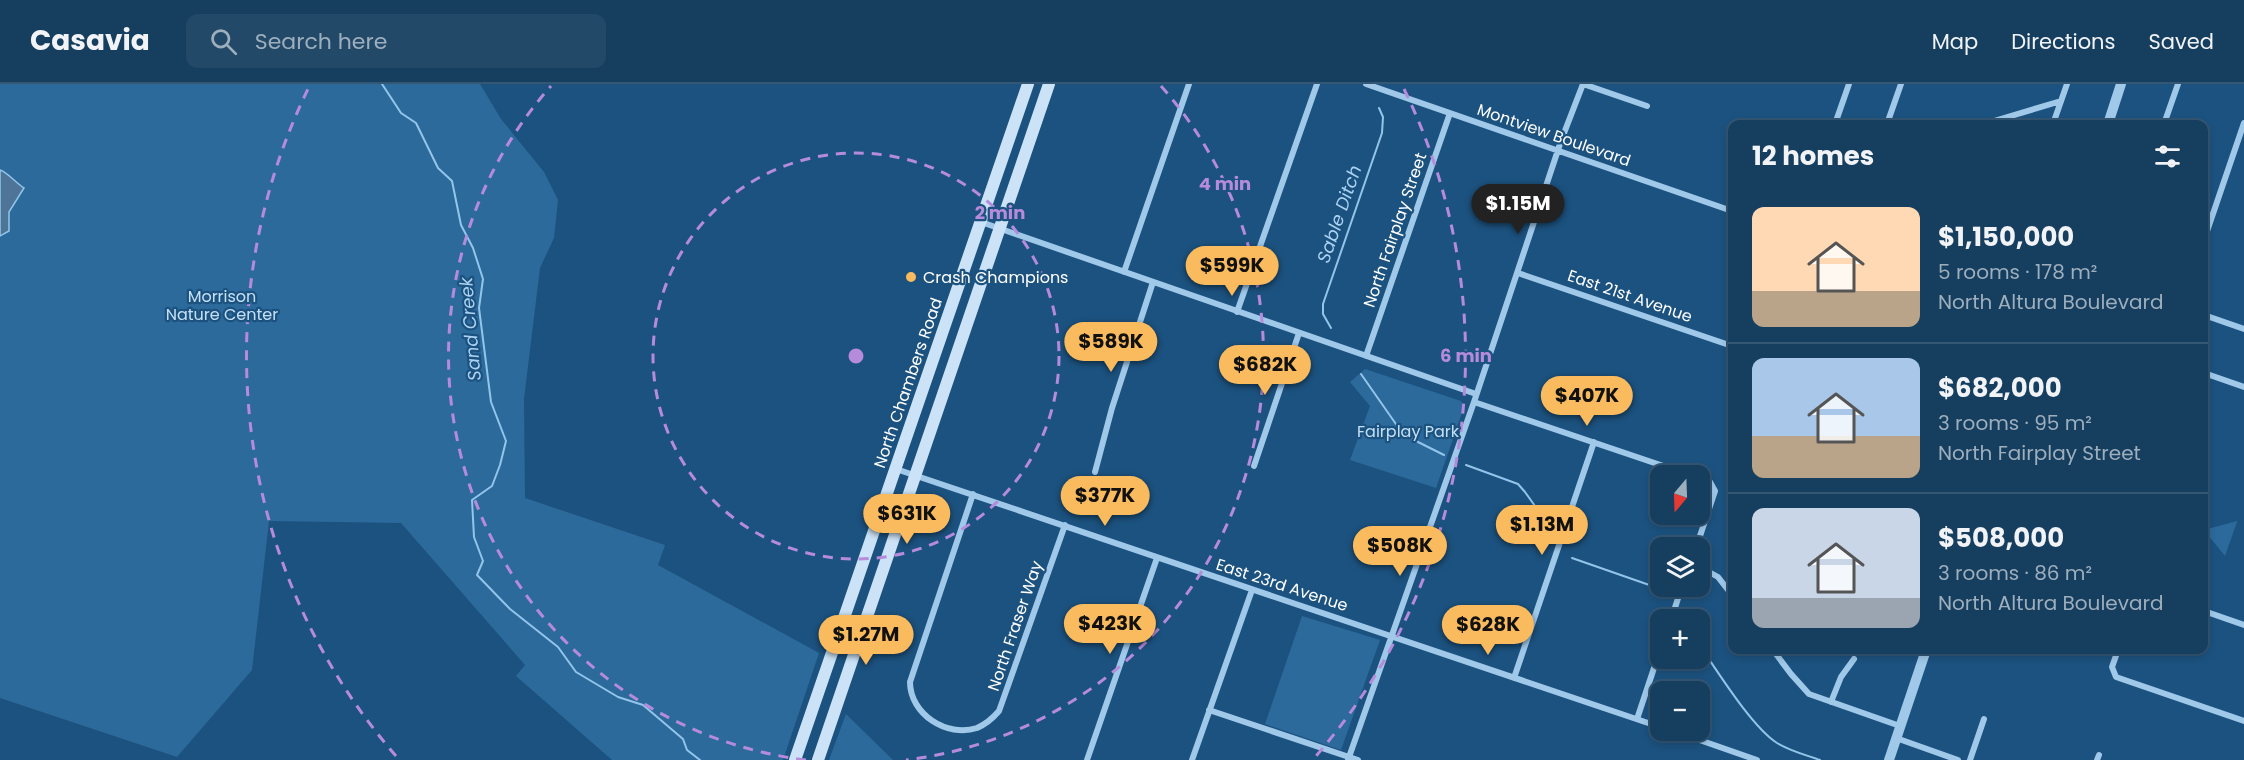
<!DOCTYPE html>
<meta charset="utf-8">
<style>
:root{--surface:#153e5f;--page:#224968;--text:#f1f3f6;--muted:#9daebd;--line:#345774;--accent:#f9bb5d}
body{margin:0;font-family:Poppins,sans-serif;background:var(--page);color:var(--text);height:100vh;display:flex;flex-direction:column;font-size:22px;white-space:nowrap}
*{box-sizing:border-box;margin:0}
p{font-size:20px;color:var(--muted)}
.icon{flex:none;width:33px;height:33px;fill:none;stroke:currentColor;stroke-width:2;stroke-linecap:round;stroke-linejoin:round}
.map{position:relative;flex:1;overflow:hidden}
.side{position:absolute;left:1728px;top:36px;width:480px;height:534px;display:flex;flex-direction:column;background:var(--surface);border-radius:12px;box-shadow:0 3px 9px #0003,0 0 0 2px var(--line)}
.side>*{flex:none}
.needle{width:39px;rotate:199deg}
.controls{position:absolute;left:1650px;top:381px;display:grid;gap:12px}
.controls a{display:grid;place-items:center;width:60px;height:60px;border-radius:12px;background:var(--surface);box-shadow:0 3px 9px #0003,0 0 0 2px var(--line);font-size:30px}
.price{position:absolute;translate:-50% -51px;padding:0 14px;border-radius:21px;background:var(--accent);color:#111;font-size:20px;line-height:39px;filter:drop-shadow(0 2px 3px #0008)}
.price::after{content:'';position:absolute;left:50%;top:36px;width:18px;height:14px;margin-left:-9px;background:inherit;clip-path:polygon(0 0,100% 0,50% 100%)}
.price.active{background:#222;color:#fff}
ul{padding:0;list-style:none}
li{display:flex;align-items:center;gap:18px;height:150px;padding:0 24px}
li+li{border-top:2px solid var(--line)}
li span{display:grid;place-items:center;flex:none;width:168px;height:120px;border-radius:12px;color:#555}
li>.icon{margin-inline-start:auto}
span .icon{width:72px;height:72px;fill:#fffc;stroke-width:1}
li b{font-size:26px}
h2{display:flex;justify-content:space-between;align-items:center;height:72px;padding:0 24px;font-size:26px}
header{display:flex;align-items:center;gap:36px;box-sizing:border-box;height:84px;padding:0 30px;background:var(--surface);border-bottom:2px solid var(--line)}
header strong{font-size:28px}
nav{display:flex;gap:33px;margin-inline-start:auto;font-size:21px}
.search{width:420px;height:54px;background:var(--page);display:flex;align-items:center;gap:15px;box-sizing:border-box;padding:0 21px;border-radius:12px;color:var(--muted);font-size:22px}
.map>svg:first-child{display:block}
.green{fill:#2c6a9c}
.water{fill:#4e7597;stroke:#93c5eb;stroke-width:1.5}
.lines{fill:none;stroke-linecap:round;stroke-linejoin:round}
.stream{stroke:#93c5eb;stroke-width:2}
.minor{stroke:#9fc8e9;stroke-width:6}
.tertiary{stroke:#9fc8e9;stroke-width:10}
.secondary{stroke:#cbe2f7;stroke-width:12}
.ring{fill:none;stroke:#b68bdc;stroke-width:3;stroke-dasharray:10 8}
.poi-dot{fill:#f9bb5d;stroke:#1c527f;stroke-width:2}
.labels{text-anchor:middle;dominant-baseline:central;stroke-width:4.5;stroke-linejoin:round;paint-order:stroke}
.street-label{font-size:16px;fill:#fff;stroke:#1c527f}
.poi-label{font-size:16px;fill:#fff;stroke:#1c527f;text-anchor:start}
.park-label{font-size:16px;fill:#c4e0f7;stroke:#1c527f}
.water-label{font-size:18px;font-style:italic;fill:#abd2f1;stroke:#1c527f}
.centre{fill:#b68bdc;stroke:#1c527f;stroke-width:3}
.ring-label{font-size:18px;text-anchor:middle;font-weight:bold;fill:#b68bdc;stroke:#1c527f;stroke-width:4.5;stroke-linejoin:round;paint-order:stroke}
</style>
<header>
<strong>Casavia</strong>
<div class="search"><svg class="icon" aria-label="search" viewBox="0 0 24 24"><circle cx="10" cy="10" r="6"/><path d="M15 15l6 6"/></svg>Search here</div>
<nav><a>Map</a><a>Directions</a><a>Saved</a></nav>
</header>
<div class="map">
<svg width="2244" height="676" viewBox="0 0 2244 676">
<rect width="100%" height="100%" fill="#1c527f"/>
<!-- green -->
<path class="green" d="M 0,0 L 480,0 L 501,35 L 544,88 L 558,116 L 554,154 L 540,184 L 524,315 L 525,414 L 665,461 L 658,481 L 819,569 L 783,676 L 612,676 L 516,592 L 525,581 L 401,439 L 269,437 L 252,586 L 177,673 L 0,614 Z
M 1365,285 L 1461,317 L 1464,323 L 1436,404 L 1350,376 L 1370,322 L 1350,298 Z
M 2237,437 L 2237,438 L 2225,472 L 2204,446 Z
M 1302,532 L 1380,556 L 1341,666 L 1265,640 Z
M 846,630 L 893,676 L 829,676 Z"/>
<!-- water -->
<path class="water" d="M 0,86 C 7,88 16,99 24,104 L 9,128 L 9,147 L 0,152 Z"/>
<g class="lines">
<!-- stream -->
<path class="stream" d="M 382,0 L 401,29 L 416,39 L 438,84 L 452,97 L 461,141 L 473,164 L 483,195 L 479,224 L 491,318 L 506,357 L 500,381 L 492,402 L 472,416 L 474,453 L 483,477 L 477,491 L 510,525 L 558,563 L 576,588 L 618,613 L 643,621 L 683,655 L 687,666 L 700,676
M 1331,244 L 1323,230 L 1323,220 L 1382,49 L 1383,33 L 1379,24
M 1361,290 L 1398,343 L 1414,356 L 1444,371
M 1466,381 L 1518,400 L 1525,408 L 1550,443
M 1572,474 L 1655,503 L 1666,511
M 1700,562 C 1718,588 1752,643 1777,659 C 1790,667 1806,671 1820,676"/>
<!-- minor -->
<path class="minor" d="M 1366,0 L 1732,127
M 1583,0 L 1647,22
M 1835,40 L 1849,0
M 1887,40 L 1901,0
M 1984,40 L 2061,17
M 2053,40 L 2067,0
M 2164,40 L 2178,0
M 981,138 L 1476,310
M 2204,156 L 2244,39
M 1124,188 L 1189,0
M 1518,189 L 1732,262
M 1237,228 L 1317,0
M 2204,231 L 2244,245
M 1366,272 L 1450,29
M 2204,289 L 2244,303
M 1474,318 L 1693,392
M 1254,382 L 1299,249
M 896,385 L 1660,643
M 1095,388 L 1112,324 L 1153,198
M 973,410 L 910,598 C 910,630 947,654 977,644 C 986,640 993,634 999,627 L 1065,441
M 1696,464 L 1715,407 L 1710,398 L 1700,394
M 1700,483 L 1718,493 L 1732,511
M 2204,527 L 2244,541
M 1671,536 L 1682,502
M 1773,566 L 1791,590 L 1809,610 L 1900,642
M 2118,566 L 2112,583 L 2116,593 L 2244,637
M 1514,594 L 1594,358
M 1831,618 L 1841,593 L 1854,575
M 1209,626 L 1358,676
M 1637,635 L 1660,566
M 1671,646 L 1757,676
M 1896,654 L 1958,676
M 1087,676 L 1157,474
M 1192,676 L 1252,506
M 1348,676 L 1474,318 L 1561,57 L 1583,0
M 1970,676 L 1984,635
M 2097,676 L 2099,671"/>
<!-- tertiary -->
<path class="tertiary" d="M 2108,40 L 2121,0
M 1889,676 L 1926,566"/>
<!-- secondary -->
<path class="secondary" d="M 795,676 L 1028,0
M 818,676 L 1049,0"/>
</g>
<!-- distance rings -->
<g class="ring">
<circle cx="856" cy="272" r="203"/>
<path d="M806 676A407 407 0 0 1 551 2M1161 2A407 407 0 0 1 906 676"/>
<path d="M396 672A610 610 0 0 1 308 5M1404 5A610 610 0 0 1 1316 672"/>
</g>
<!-- markers -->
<circle class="poi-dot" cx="911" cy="193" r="6"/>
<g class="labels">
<!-- street labels -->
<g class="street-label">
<text transform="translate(1554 51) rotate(19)">Montview Boulevard</text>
<text transform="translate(1395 146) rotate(-71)">North Fairplay Street</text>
<text transform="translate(1630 212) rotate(19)">East 21st Avenue</text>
<text transform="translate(908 299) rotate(-71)">North Chambers Road</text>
<text transform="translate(1282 501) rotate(18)">East 23rd Avenue</text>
<text transform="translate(1015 542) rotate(-71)">North Fraser Way</text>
</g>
<!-- poi labels -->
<g class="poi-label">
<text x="923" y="193">Crash Champions</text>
</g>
<!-- park labels -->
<g class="park-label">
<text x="222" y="212">Morrison<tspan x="222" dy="18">Nature Center</tspan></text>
<text x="1408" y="347">Fairplay Park</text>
</g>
<!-- water labels -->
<g class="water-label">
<text transform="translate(1339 130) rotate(-71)">Sable Ditch</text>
<text transform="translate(470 245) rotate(-95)">Sand Creek</text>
</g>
</g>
<circle cx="856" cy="272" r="9" class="centre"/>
<g class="ring-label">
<text x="1225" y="106">4 min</text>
<text x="1000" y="135">2 min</text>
<text x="1466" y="278">6 min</text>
</g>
</svg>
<div class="controls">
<a><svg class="needle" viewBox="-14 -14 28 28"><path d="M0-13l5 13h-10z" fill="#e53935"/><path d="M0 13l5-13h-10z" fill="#9daebd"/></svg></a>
<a><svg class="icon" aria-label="layers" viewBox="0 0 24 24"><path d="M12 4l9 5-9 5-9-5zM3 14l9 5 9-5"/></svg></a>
<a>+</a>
<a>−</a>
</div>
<b class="price active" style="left:1518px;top:151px">$1.15M</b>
<b class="price" style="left:1232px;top:213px">$599K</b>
<b class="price" style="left:1111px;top:289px">$589K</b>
<b class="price" style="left:1265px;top:312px">$682K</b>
<b class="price" style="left:1587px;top:343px">$407K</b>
<b class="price" style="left:1105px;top:443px">$377K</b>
<b class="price" style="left:907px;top:461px">$631K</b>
<b class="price" style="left:1542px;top:472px">$1.13M</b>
<b class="price" style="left:1400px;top:493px">$508K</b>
<b class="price" style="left:1110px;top:571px">$423K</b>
<b class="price" style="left:1488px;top:572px">$628K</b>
<b class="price" style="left:866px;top:582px">$1.27M</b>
<section class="side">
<h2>12 homes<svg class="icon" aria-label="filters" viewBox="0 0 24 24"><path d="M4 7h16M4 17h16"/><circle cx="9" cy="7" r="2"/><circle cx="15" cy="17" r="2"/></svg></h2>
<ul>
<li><span style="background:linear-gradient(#ffd9b3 70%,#b9a48a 0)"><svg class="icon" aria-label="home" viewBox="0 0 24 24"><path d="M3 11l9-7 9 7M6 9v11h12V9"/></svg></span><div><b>$1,150,000</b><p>5 rooms · 178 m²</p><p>North Altura Boulevard</p></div></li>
<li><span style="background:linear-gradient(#a9c7e8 65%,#b9a48a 0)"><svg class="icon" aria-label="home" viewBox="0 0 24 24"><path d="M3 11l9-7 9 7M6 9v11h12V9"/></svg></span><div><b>$682,000</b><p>3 rooms · 95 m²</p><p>North Fairplay Street</p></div></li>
<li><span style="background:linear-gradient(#c9d6e8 75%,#9aa5b1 0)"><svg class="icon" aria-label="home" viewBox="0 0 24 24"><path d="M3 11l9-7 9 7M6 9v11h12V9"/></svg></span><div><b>$508,000</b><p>3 rooms · 86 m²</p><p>North Altura Boulevard</p></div></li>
</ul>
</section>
</div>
